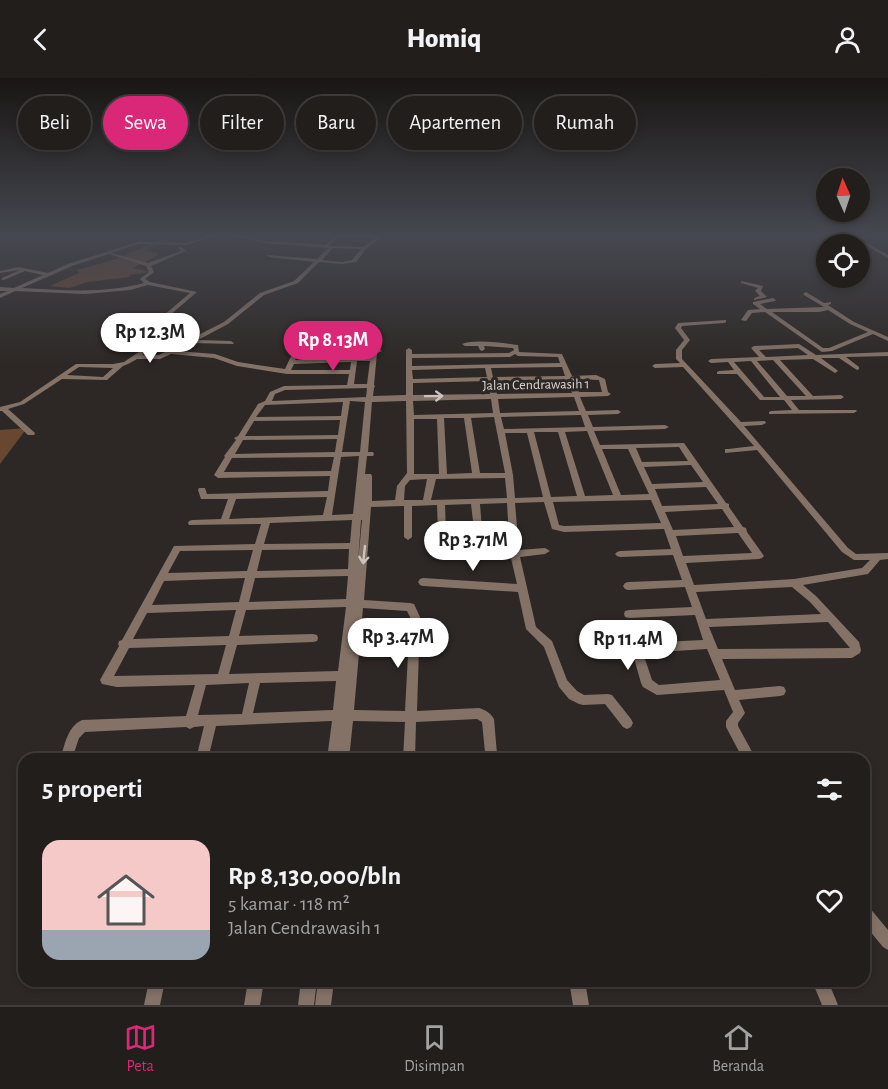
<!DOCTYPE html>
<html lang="id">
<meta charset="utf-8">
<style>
:root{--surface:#221e1c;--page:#2e2b29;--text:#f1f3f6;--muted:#a2a2a3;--line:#3f3c3b;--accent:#db2777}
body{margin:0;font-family:"Alegreya Sans",sans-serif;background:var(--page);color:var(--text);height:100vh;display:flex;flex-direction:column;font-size:22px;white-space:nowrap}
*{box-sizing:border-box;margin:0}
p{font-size:20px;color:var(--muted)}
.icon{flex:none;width:33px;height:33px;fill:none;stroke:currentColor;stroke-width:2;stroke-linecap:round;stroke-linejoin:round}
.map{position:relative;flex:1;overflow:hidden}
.panel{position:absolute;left:18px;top:675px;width:852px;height:234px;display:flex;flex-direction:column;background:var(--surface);border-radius:18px;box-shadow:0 3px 9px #0003,0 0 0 2px var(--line)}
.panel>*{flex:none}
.top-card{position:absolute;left:18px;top:18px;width:852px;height:54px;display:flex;gap:12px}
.needle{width:39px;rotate:357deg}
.tools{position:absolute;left:816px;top:90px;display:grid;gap:12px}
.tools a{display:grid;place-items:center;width:54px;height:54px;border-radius:50%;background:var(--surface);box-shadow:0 3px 9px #0003,0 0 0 2px var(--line);font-size:30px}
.price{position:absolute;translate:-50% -51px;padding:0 14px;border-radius:21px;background:#fff;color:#222;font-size:20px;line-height:39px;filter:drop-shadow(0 2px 3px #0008)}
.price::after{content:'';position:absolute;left:50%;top:36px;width:18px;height:14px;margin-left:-9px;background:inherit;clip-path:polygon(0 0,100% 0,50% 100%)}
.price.on{background:var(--accent);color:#fff}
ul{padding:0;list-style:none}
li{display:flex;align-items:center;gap:18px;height:150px;padding:0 24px}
li span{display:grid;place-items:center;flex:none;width:168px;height:120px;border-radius:18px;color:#555}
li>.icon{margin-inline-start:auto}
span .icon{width:72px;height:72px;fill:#fffc;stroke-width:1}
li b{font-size:26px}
h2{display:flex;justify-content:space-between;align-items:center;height:72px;padding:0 24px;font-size:26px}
.pill{padding:0 21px;border-radius:27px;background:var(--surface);box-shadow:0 3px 9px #0003,0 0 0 2px var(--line);font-size:21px;line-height:54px}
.pill.on{background:var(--accent);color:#fff}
header{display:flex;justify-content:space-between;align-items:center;height:78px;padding:0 24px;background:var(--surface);font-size:27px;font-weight:800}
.menu{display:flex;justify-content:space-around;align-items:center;height:84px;border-top:2px solid var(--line);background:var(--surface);font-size:16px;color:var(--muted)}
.menu a{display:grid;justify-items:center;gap:3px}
.menu .on{color:var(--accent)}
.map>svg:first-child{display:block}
.green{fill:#684731}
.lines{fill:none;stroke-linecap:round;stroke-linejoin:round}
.street{fill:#847267;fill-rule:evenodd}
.oneway{stroke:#cac4bf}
.labels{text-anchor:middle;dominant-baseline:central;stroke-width:6;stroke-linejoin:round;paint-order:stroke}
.far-street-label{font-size:14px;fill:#dbd8d5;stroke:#2d2825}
</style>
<header><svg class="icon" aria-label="back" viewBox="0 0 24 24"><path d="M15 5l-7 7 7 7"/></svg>Homiq<svg class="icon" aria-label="person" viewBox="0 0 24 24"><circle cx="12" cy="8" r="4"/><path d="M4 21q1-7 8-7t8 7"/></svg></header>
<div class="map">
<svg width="888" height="927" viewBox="0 0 888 927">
<rect width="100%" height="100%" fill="#2d2825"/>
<!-- green -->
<path class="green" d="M 150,166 L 156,167 L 146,172 L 160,176 L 133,190 L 150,194 L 130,197 L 130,199 L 87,204 L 70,210 L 50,208 L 79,195 L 77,192 L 113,182 Z
M 27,350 L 0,386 L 0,352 Z"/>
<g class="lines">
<!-- street -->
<path class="street" d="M 213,156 L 218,156 L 187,167 L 138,166 L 112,175 L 148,185 L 181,173 L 178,169 L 182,169 L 186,173 L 151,188 L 154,194 L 145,201 L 150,204 L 197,214 L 163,243 L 163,246 L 177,249 L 178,250 L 174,255 L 142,277 L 159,277 L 224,244 L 260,215 L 294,203 L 314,184 L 269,179 L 267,177 L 317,181 L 328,170 L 265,165 L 227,156 L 234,156 L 265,163 L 326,167 L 336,156 L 378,158 L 381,156 L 385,156 L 366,171 L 356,184 L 342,186 L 319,184 L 298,205 L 264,217 L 228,246 L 198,262 L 231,263 L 234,265 L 233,266 L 192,265 L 177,273 L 215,276 L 238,284 L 285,291 L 294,272 L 302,269 L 310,258 L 355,259 L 361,262 L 358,280 L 370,279 L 372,273 L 379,271 L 382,273 L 377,275 L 374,307 L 375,308 L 374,310 L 373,318 L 406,317 L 406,272 L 409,270 L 412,272 L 412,276 L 509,275 L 514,272 L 513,270 L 484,268 L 485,271 L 482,273 L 480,272 L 478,268 L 465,268 L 462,266 C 475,261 504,265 518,267 L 519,274 L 562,276 L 572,298 L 596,297 L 605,301 L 608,314 L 611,316 L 608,318 L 580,319 L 586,333 L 618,332 L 621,334 L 618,336 L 588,337 L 593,349 L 665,347 L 669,349 L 665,351 L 594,353 L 600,367 L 684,365 L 726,425 L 729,426 L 729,429 L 743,449 L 746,450 L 747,454 L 764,478 L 762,480 L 759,481 L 686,485 L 694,507 L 794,501 L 862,490 L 870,482 L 854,482 L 842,474 L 757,372 L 725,375 L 725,371 L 728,371 L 754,368 L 683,289 L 655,290 L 652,288 L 655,286 L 680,285 L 676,281 L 676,272 L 684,262 L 675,250 L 678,245 L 726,242 L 726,244 L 724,245 L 682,248 L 681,250 L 690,262 L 682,272 L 682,281 L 741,344 L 765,343 L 766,345 L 762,347 L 744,348 L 848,470 L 856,476 L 888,475 L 888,481 L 880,482 L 868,496 L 803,507 L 816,518 L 859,564 L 861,572 L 860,575 L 852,580 L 722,581 L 735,612 L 780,608 L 784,609 L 786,613 L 784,617 L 780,618 L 739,622 L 745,635 L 738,645 L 738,648 L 756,681 L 743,681 L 726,649 L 726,643 L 733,634 L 724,612 L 657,617 L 643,609 L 641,605 L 632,573 L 633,570 L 642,565 L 703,562 L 695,537 L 629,540 L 625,539 L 624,536 L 625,533 L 629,532 L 692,529 L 685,509 L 628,512 L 625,511 L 623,508 L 625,505 L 628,504 L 682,502 L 673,477 L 620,479 L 617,478 L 615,476 L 617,474 L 620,473 L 671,471 L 664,451 L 564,454 L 552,451 L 544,424 L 515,425 L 519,472 L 545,470 L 550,473 L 545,476 L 520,479 L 536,549 L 552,563 L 567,602 L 577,613 L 584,617 L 608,616 L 612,617 L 631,641 L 633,645 L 631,649 L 627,651 L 623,649 L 605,626 L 583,627 L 579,626 L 569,621 L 559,609 L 544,569 L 526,551 L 518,514 L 423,508 L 420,507 L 418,504 L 420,501 L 423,500 L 517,506 L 510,476 L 507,425 L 480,426 L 482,452 L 478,455 L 474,452 L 471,426 L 445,427 L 446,455 L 442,458 L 438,455 L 437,427 L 412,428 L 412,459 L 408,462 L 404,459 L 404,428 L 371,429 L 364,522 L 410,525 L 414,526 L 420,539 L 417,633 L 479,630 C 485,632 491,635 494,641 L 497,676 L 495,681 L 469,681 L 471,677 L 485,674 L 482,644 L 477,641 L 416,644 L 415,681 L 403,681 L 405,644 L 353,643 L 349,681 L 327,681 L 332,643 L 216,648 L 208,681 L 196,681 L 204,648 L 194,649 L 190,651 L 186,649 L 85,654 L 79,660 L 72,681 L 60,681 C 65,667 67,649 82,642 L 186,638 L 195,607 L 117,609 L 102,606 L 100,602 L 119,568 L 118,566 L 119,563 L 122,562 L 174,468 L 255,466 L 261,446 L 189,447 L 188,445 L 189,443 L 192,442 L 221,441 L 228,421 L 201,421 L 198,412 L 199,410 L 205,410 L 207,416 L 328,413 L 330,398 L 218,400 L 214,397 L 225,379 L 224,378 L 236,362 L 234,360 L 238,358 L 258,326 L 265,323 L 270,314 L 284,308 L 347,307 L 349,296 L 287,296 L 237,288 L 214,280 L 171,276 L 160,281 L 137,281 L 128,286 L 123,288 L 107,302 L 62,301 L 24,326 L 8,331 L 35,355 L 34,357 L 28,357 L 2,333 L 0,333 L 0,329 L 20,324 L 76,286 L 113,286 L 124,284 L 170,253 L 171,251 L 158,248 L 157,243 L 190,215 L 148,207 L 130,212 L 85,216 L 15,213 L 0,220 L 0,216 L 8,213 L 0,213 L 0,209 L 14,210 L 43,197 L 25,193 L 4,202 L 2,202 L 2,200 L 20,192 L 0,195 L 0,193 L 19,189 L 48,195 L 68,186 L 138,164 L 187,165 ZM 337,158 L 375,160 L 363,169 L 330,168 ZM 333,170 L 361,171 L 352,182 L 342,184 L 322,182 ZM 109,176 L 146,188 L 149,194 L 140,201 L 144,205 C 104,216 62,212 22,210 L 72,188 ZM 314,261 L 354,263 L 355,263 L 354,267 L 308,268 ZM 353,271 L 352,280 L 295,282 L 299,274 L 305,272 ZM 515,276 L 518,278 L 558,279 L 560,285 L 412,288 L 412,280 L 510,279 ZM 357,283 L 370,283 L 367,306 L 354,306 ZM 351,284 L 350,292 L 291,292 L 294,286 ZM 79,289 L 113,290 L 103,299 L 67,297 ZM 562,289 L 565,298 L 493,299 L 491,290 ZM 485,290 L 487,299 L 413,301 L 412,292 ZM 573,301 L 599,302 L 602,314 L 579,314 ZM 567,302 L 572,315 L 497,316 L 494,303 ZM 488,303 L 490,316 L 413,317 L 413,305 ZM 367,310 L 366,319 L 272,323 L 275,316 L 285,312 ZM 574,319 L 579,333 L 500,335 L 498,321 ZM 491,321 L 493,335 L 414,337 L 413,323 ZM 350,323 L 365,324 L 360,374 L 342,374 ZM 406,323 L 407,395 L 397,408 L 395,422 L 372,423 L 372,398 L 371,396 L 365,396 L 367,378 L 373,378 L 374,376 L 373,374 L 368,374 L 372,324 ZM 343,324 L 341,338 L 256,339 L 265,327 ZM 581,337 L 585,349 L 504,351 L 501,339 ZM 494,339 L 505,395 L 480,395 L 471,340 ZM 444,340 L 464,340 L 472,395 L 447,396 ZM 414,341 L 437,341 L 439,396 L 414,396 ZM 340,342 L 338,357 L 245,358 L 254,343 ZM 587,353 L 613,417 L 585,418 L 565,354 ZM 534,354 L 558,354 L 577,418 L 551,419 ZM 505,355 L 527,355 L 543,419 L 515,420 L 513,397 ZM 337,361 L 335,374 L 235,376 L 243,362 ZM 679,369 L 688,383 L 642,384 L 636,370 ZM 602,371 L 628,371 L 649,416 L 621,417 ZM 359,378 L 353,436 L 332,437 L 341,379 ZM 334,379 L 331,393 L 224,394 L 232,380 ZM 691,387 L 703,404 L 652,406 L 644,389 ZM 505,400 L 507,420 L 431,422 L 436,401 ZM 427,401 L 423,422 L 404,422 L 405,408 L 410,402 ZM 706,409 L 718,426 L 662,428 L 655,411 ZM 327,419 L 323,437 L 229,441 L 236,421 ZM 651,422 L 661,445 L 564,448 L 559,447 L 553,424 ZM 722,431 L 734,449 L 673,452 L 665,434 ZM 352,442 L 350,465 L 264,466 L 270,445 ZM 361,442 L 362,442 L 358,485 ZM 738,455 L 752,475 L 683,478 L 676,458 ZM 349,471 L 348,491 L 257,493 L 262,472 ZM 253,472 L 247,493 L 168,495 L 180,473 ZM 348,498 L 346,521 L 249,524 L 255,500 ZM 245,500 L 239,524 L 152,527 L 164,503 ZM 792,509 L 810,524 L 821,536 L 706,541 L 696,514 ZM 346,529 L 338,593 L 229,596 L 237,567 L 313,564 L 317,563 L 318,560 L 317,557 L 313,556 L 239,558 L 246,532 ZM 363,530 L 407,533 L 410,539 L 405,633 L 354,632 ZM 236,532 L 229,558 L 133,561 L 147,535 ZM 828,544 L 850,570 L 718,571 L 709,549 ZM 226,567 L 218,596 L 114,598 L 129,570 ZM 707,571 L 720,602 L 659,607 L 652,602 L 643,575 ZM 336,603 L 333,632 L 253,635 L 260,605 ZM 249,605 L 242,636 L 198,637 L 206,607 Z
M 846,156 L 851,156 L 888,177 L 888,180 Z
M 741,203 L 763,208 L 761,213 L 767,219 L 754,222 L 754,220 L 760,218 L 755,213 L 758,210 L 741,205 Z
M 806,214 L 824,225 L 831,224 L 831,226 L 828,227 L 854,244 L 888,259 L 888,263 L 873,256 L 832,273 L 822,274 L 765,234 L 752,235 L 746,243 L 741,242 L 748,232 L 760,231 L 753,226 L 753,224 L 773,220 L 776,222 L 775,223 L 760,226 L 767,231 L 824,229 L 804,217 L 803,216 ZM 828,232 L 850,246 L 868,254 L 829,270 L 823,270 L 772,234 L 819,234 Z
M 799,266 L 816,277 L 888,274 L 888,278 L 846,279 L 859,289 L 859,291 L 857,292 L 839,280 L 821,280 L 837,292 L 838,293 L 835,295 L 813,281 L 780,282 L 813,318 L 841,317 L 844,319 L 841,321 L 791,322 L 799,332 L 856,332 L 857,333 L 854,335 L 769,336 L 769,334 L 771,333 L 792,332 L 784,322 L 760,322 L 737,296 L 717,296 L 717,294 L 719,293 L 734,292 L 728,284 L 711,285 L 708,283 L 711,281 L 759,279 L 751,270 L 754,268 ZM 798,270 L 808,277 L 766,279 L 759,272 ZM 773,282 L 806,318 L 787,318 L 757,283 ZM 751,283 L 780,319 L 764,319 L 734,284 Z
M 864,827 L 869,829 L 888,852 L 888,872 L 883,869 L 864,846 Z
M 149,903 L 165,903 L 160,927 L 144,927 Z
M 248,903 L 264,903 L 260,927 L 244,927 Z
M 301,903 L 317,903 L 314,927 L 298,927 Z
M 318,903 L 334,903 L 331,927 L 315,927 Z
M 569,903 L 585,903 L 589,927 L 573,927 Z
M 812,903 L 828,903 L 838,927 L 822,927 Z"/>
</g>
<!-- one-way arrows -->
<defs><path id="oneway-shaft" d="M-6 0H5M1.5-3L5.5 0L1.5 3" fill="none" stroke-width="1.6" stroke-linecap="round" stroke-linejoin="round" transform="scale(1.5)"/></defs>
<g class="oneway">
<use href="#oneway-shaft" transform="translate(434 318) rotate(-1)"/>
<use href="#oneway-shaft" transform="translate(364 477) rotate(96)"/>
</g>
<!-- sky -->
<linearGradient id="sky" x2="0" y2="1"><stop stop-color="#191614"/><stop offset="0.55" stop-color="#464851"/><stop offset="1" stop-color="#464851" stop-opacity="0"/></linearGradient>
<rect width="888" height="286" fill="url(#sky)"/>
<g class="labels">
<!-- far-street labels -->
<g class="far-street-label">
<text transform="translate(536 307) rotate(-1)">Jalan Cendrawasih 1</text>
</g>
</g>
</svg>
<div class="tools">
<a><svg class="needle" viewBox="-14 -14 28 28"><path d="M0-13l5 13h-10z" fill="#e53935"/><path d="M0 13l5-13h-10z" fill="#a2a2a3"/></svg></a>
<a><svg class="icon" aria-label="locate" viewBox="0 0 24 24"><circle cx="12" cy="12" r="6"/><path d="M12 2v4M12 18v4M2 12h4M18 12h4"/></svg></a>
</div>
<b class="price" style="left:150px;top:286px">Rp 12.3M</b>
<b class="price on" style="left:333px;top:294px">Rp 8.13M</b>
<b class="price" style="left:473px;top:494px">Rp 3.71M</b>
<b class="price" style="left:398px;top:591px">Rp 3.47M</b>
<b class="price" style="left:628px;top:593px">Rp 11.4M</b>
<div class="top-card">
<a class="pill">Beli</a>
<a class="pill on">Sewa</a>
<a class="pill">Filter</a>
<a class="pill">Baru</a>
<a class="pill">Apartemen</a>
<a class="pill">Rumah</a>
</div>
<section class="panel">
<h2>5 properti<svg class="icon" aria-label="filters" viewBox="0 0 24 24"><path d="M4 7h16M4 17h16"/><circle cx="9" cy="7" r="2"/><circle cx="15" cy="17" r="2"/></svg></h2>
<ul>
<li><span style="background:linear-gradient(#f6c9c9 75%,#9aa5b1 0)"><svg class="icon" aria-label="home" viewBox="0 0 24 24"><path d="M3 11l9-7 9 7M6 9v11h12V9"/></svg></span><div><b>Rp 8,130,000/bln</b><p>5 kamar · 118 m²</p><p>Jalan Cendrawasih 1</p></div><svg class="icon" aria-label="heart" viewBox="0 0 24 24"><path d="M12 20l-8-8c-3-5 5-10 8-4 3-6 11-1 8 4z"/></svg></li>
</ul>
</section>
</div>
<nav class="menu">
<a class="on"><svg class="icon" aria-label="map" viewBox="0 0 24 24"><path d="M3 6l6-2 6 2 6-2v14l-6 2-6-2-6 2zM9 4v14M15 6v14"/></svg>Peta</a>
<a><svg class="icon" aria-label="saved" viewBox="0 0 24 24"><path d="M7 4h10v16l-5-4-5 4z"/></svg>Disimpan</a>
<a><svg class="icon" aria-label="home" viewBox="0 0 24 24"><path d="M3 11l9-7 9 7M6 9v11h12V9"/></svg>Beranda</a>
</nav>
